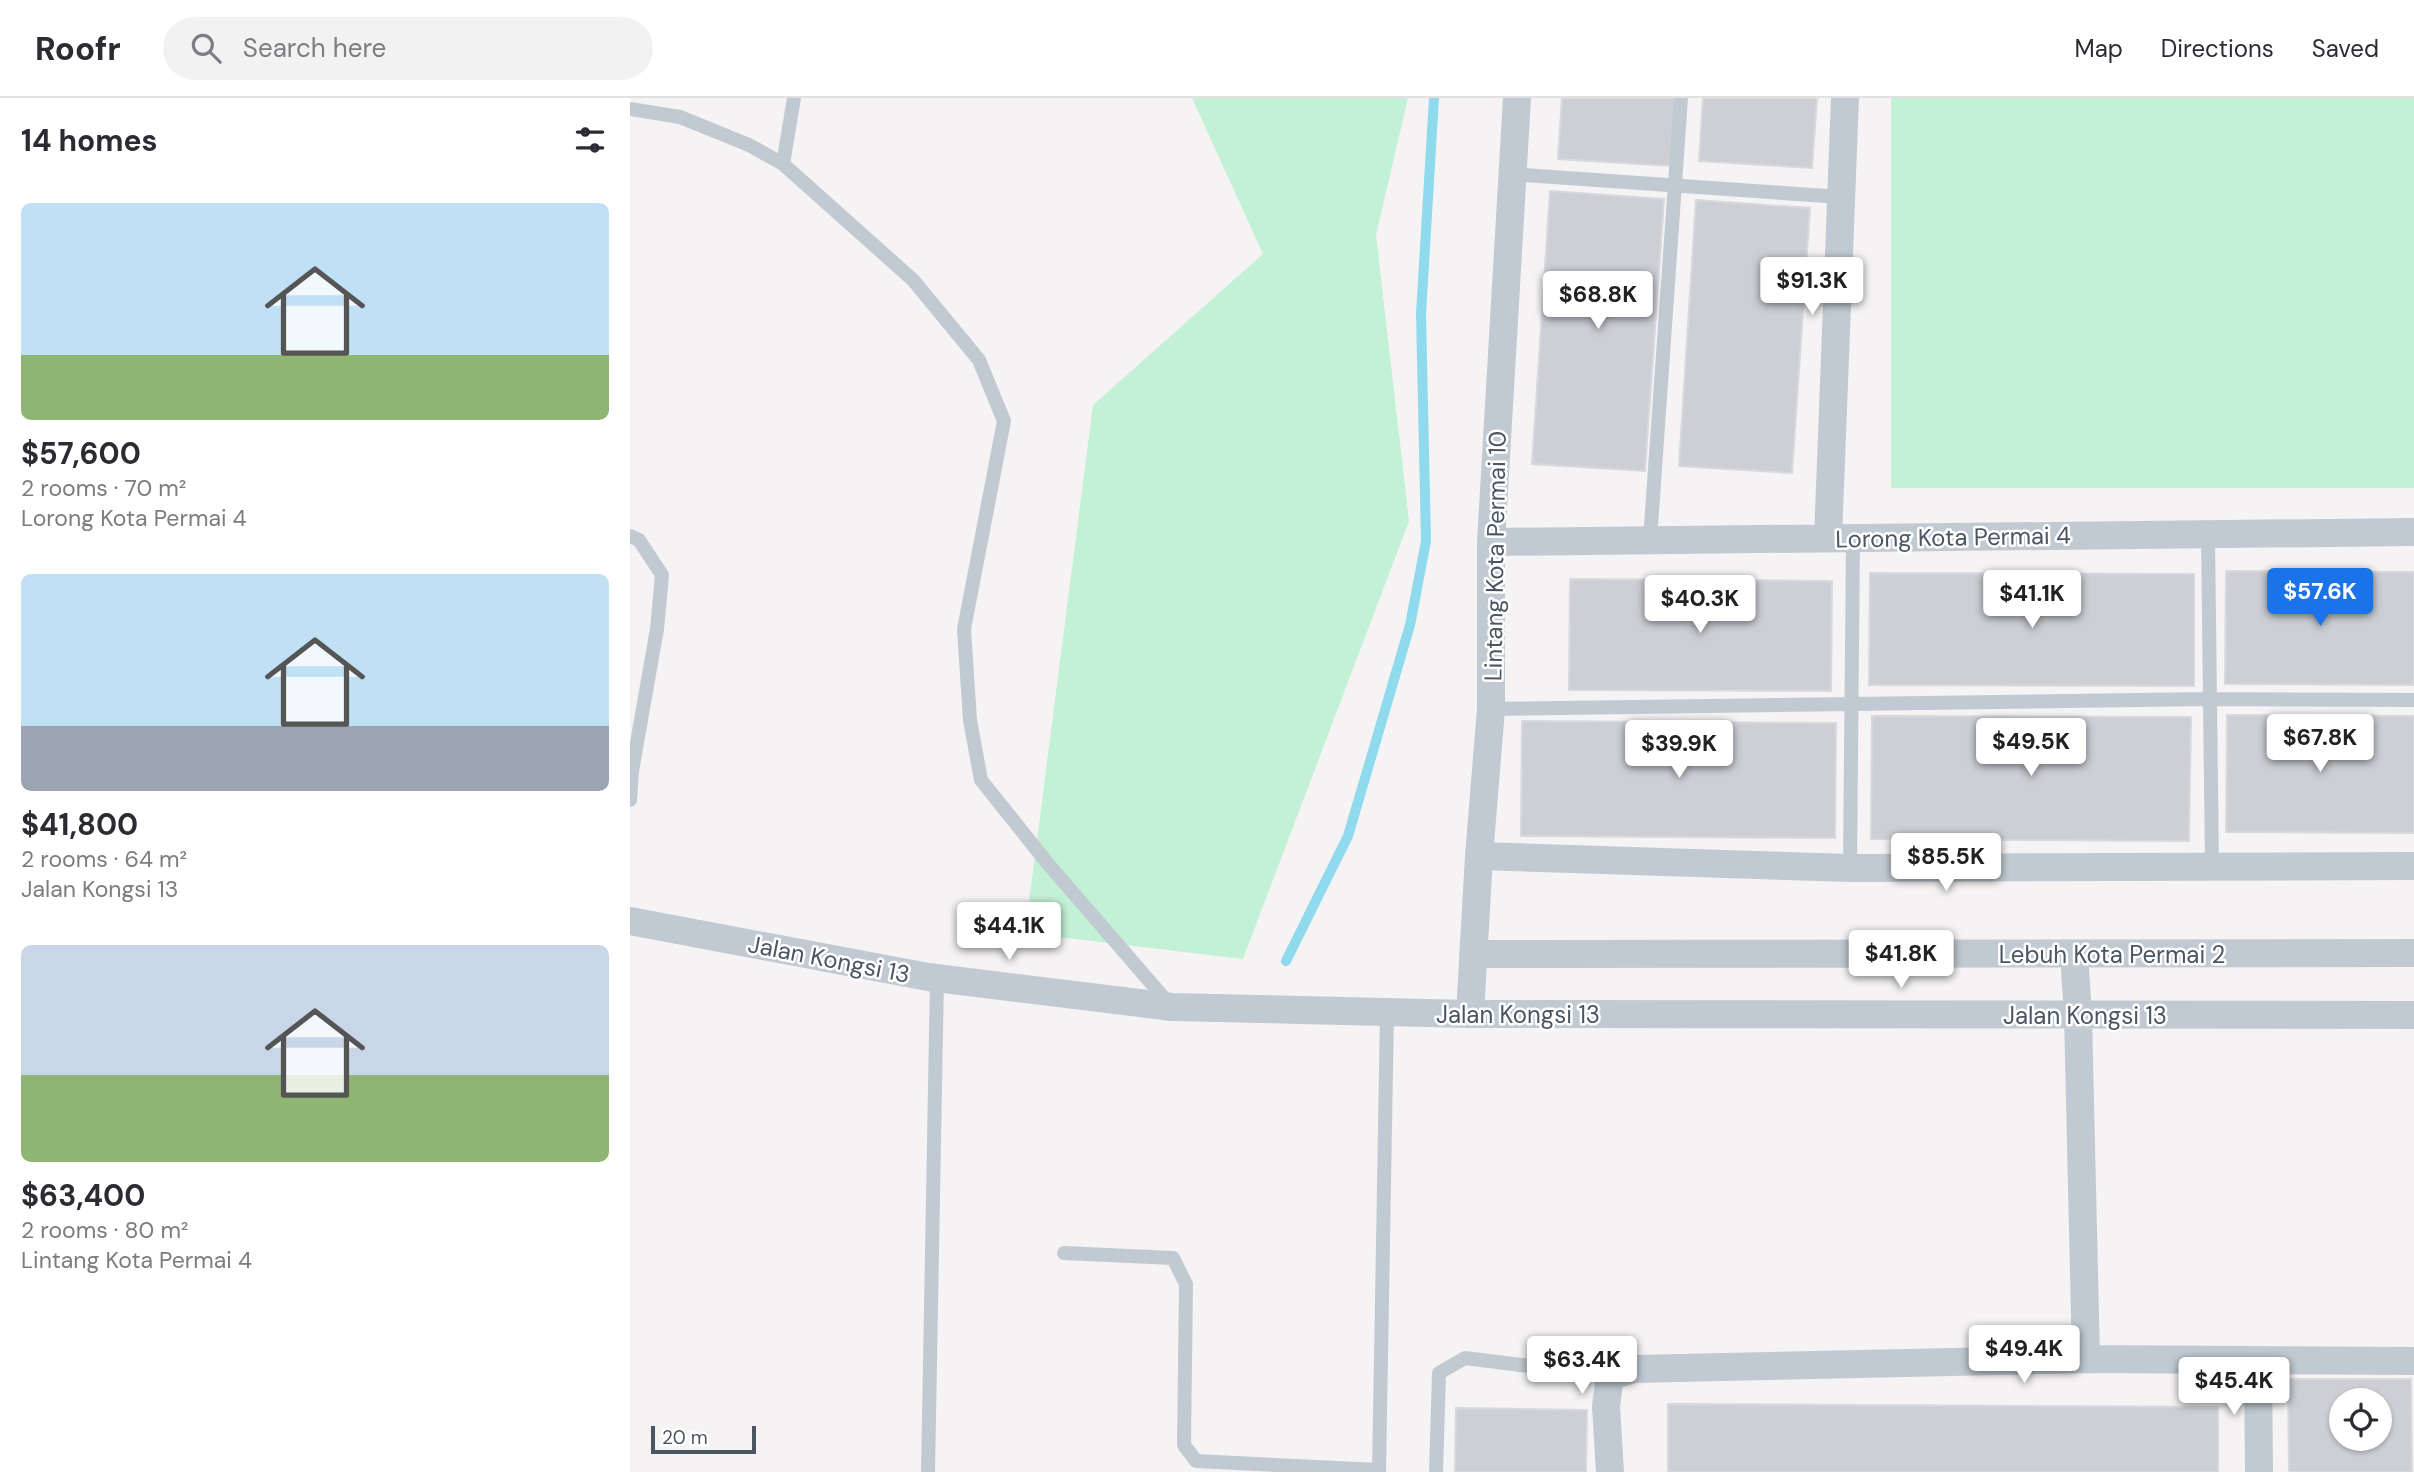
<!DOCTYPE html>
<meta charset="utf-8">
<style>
:root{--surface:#fff;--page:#f2f2f3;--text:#2b2b33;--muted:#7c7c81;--line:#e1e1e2;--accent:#1a73e8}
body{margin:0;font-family:"DM Sans",sans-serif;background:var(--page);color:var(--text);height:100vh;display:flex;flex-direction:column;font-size:26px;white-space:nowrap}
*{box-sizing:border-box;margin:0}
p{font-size:23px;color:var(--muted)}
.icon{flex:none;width:38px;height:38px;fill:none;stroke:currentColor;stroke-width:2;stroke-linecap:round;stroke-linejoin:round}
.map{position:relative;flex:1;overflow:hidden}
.drawer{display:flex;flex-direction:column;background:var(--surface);width:630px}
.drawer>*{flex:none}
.fabs{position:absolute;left:1699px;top:1290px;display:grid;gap:14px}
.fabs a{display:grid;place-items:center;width:63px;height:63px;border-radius:50%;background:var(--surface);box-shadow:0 2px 5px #0004;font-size:35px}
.scale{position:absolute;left:21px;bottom:18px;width:105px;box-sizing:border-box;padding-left:7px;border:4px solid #4a5661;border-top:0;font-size:19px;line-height:24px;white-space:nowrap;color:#4a5661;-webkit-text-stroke:5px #fff;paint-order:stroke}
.price{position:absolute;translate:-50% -60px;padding:0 16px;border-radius:7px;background:#fff;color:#222;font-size:23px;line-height:46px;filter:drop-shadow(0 2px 4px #0008)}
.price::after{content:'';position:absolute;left:50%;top:42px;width:21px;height:16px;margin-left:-10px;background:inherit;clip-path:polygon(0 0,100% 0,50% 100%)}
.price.active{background:var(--accent);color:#fff}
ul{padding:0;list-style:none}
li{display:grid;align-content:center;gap:14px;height:371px;padding:0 21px}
li span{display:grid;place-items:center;height:217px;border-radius:10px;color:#555}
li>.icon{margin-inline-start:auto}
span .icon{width:126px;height:126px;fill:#fffc;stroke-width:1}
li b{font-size:30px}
h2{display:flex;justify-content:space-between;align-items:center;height:84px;padding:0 21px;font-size:30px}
header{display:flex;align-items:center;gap:42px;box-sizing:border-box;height:98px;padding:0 35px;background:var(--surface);border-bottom:2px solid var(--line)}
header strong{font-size:33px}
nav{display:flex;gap:38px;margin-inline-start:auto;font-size:24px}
.search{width:490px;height:63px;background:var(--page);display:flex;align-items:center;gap:18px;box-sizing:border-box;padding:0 24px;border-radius:38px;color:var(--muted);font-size:26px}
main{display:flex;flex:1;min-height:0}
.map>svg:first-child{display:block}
.green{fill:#c3f1d5}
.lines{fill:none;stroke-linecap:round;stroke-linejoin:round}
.stream{stroke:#90daee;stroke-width:10}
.building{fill:#cdcfd5;stroke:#d7d9de;stroke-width:2;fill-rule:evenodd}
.lane{stroke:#c1cad2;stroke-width:14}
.street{stroke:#c1cad2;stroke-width:28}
.labels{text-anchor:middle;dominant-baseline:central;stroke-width:5;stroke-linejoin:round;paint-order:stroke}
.street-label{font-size:24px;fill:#4a5661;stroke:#fff}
</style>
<header>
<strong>Roofr</strong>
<div class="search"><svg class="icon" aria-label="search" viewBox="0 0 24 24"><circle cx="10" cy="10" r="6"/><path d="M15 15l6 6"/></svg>Search here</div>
<nav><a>Map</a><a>Directions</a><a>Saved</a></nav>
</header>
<main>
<section class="drawer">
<h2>14 homes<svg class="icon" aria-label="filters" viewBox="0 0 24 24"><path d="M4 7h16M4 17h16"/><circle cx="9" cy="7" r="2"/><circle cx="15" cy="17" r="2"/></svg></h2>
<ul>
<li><span style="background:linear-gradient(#bfe0f5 70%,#8fb573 0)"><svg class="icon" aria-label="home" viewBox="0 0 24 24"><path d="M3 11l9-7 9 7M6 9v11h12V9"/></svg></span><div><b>$57,600</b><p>2 rooms · 70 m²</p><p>Lorong Kota Permai 4</p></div></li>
<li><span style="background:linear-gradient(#bfe0f5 70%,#9aa5b1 0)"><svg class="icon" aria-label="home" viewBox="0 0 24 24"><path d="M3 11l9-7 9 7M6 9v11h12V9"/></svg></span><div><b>$41,800</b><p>2 rooms · 64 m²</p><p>Jalan Kongsi 13</p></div></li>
<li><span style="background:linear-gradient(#c9d6e8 60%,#8fb573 0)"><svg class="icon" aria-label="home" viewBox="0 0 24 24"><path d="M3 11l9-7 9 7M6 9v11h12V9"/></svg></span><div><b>$63,400</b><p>2 rooms · 80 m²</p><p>Lintang Kota Permai 4</p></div></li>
</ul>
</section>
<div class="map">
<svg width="1784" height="1374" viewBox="0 0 1784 1374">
<rect width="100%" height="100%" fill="#f5f3f3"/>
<!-- green -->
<path class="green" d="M 562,0 L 778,0 L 746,137 L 779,423 L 613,861 L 395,835 L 463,307 L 633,156 Z
M 1261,0 L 1784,0 L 1784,390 L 1261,390 Z"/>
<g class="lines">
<!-- stream -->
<path class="stream" d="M 656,863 L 718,738 L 780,527 L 796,443 L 791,216 L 804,0"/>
</g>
<!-- building -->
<path class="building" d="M 932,0 L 1046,0 L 1041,68 L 928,61 Z
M 1073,0 L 1187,0 L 1182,70 L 1069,63 Z
M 920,93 L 1034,101 L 1015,373 L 902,366 Z
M 1066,102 L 1180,110 L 1162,375 L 1049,368 Z
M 1596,473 L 1784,474 L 1784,587 L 1595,586 Z
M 1240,475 L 1564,476 L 1564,588 L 1239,587 Z
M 940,481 L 1202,483 L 1201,593 L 939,592 Z
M 1597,617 L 1784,618 L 1784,735 L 1596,734 Z
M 1242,618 L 1561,619 L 1559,743 L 1241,741 Z
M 892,623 L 1206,625 L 1205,740 L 891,738 Z
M 1658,1281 L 1781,1281 L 1782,1374 L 1659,1374 ZM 1712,1302 L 1750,1302 L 1750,1340 L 1712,1340 Z
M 1038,1306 L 1588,1309 L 1588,1374 L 1038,1374 Z
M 826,1310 L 957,1312 L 956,1374 L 825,1374 Z"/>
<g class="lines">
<!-- lane -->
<path class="lane" d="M 0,11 L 50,19 L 119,47 L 153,66 L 283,182 L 349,262 L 374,323 L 334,531 L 340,622 L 351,682 L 419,767 L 541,908
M 153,66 L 164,0
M 881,76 L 1211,99
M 1578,436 L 1582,769
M 0,438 L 9,442 L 32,477 L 27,531 L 2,673 L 0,702
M 1020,442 L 1051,0
M 861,611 L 1578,601 L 1784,602
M 1220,770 L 1223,440
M 434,1155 L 543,1160 L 556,1186 L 554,1347 L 566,1363 L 749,1372
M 298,1374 L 307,880
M 749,1374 L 757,915
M 806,1374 L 809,1275 L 835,1260 L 980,1278"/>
<!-- street -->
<path class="street" d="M 1198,440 L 1215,0
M 861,444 L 1784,434
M 849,758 L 1220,770 L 1784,768
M 0,823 L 298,879 L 542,909 L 840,916 L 1784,917
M 843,856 L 1784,855
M 1444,856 L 1448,917 L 1456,1261
M 840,916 L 849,758 L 861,611 L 861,444 L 887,0
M 1628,1263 L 1629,1374
M 980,1374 L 976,1308 L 980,1278 L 1004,1271 L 1456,1261 L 1784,1263"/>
</g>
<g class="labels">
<!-- street labels -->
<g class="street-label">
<text transform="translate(1323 439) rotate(-1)">Lorong Kota Permai 4</text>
<text transform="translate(865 458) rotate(-89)">Lintang Kota Permai 10</text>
<text x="1482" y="856">Lebuh Kota Permai 2</text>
<text transform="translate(199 861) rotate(11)">Jalan Kongsi 13</text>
<text x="888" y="916">Jalan Kongsi 13</text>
<text x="1455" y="917">Jalan Kongsi 13</text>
</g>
</g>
</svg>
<div class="fabs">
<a><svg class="icon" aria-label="locate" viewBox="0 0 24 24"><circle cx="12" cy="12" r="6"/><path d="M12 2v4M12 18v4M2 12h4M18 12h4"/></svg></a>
</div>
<div class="scale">20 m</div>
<b class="price" style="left:1182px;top:219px">$91.3K</b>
<b class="price" style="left:968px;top:233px">$68.8K</b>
<b class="price active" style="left:1690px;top:530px">$57.6K</b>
<b class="price" style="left:1402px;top:532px">$41.1K</b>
<b class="price" style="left:1070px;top:537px">$40.3K</b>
<b class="price" style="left:1690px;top:676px">$67.8K</b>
<b class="price" style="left:1401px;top:680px">$49.5K</b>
<b class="price" style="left:1049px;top:682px">$39.9K</b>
<b class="price" style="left:1316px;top:795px">$85.5K</b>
<b class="price" style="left:379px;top:864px">$44.1K</b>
<b class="price" style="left:1271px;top:892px">$41.8K</b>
<b class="price" style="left:1394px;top:1287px">$49.4K</b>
<b class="price" style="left:952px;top:1298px">$63.4K</b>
<b class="price" style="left:1604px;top:1319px">$45.4K</b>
</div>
</main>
